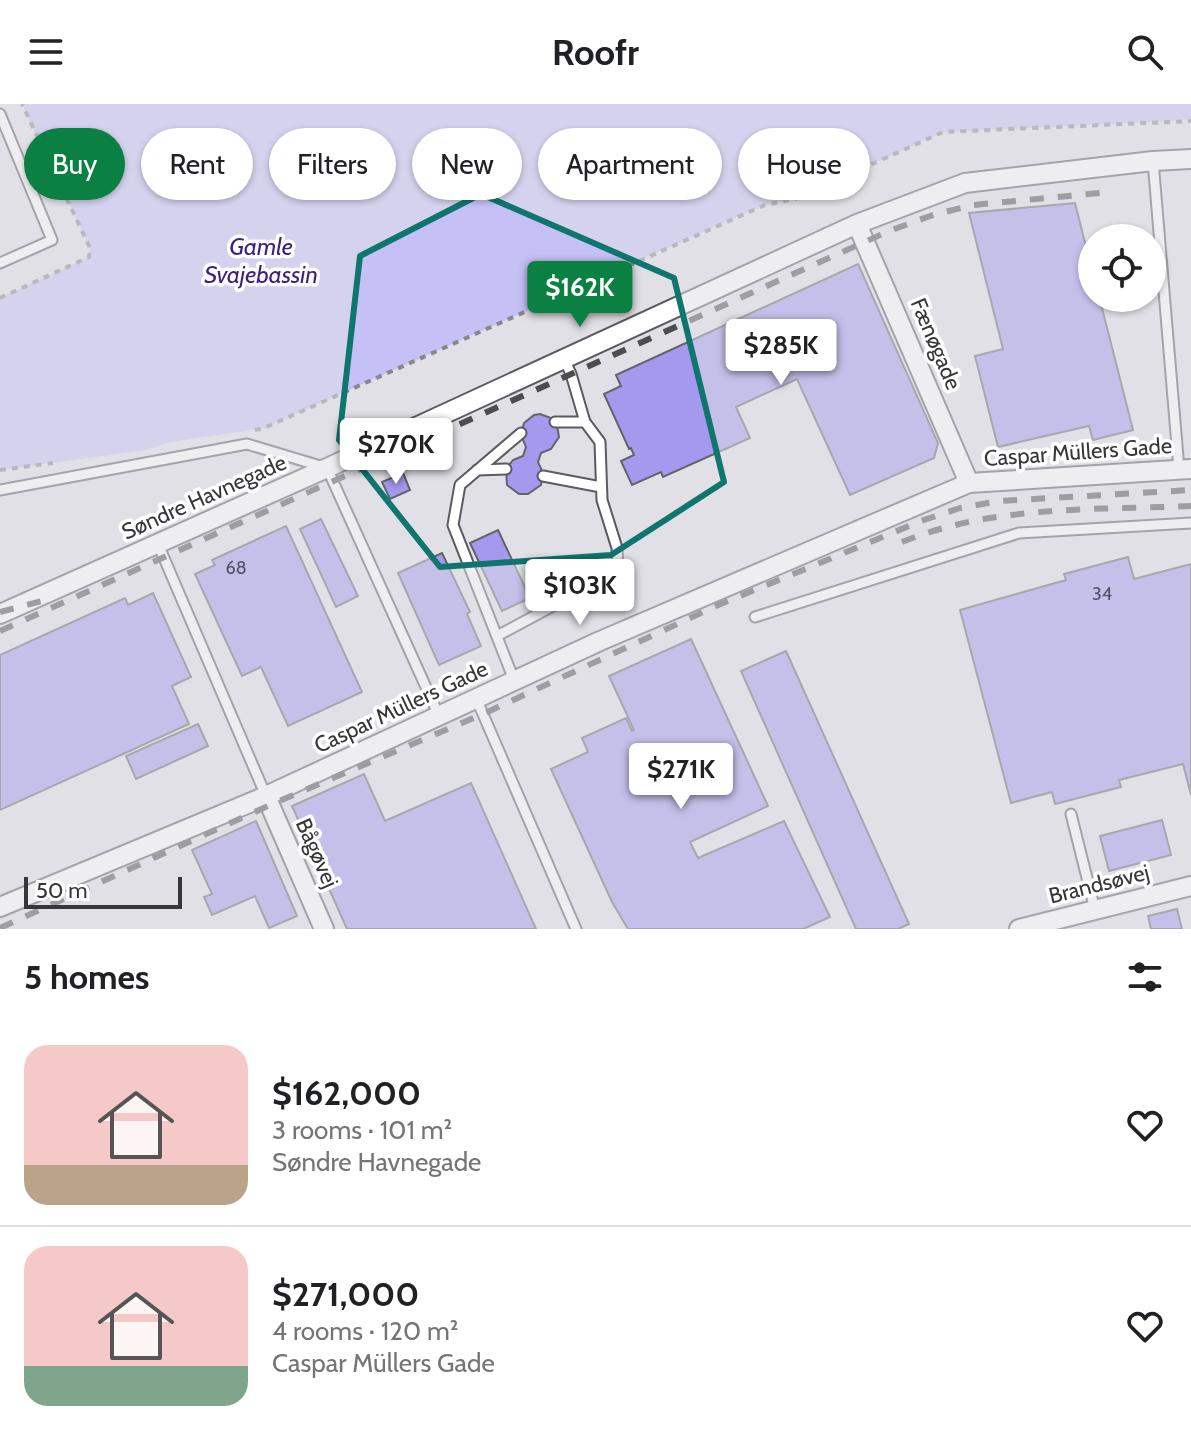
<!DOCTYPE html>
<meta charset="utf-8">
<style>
:root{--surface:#fff;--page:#f2f2f2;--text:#202124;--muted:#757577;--line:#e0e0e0;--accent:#0b8043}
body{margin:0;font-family:Cabin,sans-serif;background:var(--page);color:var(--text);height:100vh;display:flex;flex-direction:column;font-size:30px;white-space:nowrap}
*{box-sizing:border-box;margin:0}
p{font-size:26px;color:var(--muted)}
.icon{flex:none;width:44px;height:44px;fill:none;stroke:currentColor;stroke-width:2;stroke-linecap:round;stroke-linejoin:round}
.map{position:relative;height:825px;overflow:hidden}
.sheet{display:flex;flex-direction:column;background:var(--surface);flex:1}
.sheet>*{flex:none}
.top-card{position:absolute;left:24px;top:24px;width:1144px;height:72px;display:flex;gap:16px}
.fabs{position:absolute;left:1078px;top:120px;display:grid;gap:16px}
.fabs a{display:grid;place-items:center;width:88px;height:88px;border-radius:50%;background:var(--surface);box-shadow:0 2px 6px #0004;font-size:40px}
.scale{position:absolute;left:24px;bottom:20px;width:158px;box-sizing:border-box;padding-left:8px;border:4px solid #373739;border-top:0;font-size:22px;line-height:28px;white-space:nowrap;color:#373739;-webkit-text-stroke:6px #fff;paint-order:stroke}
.price{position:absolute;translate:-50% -68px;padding:0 18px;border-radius:8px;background:#fff;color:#222;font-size:26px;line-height:52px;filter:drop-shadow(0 2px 4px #0008)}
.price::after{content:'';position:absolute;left:50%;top:48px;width:24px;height:18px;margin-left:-12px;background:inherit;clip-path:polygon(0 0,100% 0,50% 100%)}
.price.current{background:var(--accent);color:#fff}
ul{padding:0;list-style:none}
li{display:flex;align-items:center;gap:24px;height:200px;padding:0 24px}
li+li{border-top:2px solid var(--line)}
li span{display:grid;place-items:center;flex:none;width:224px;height:160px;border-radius:24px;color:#555}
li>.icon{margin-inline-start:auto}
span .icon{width:96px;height:96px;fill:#fffc;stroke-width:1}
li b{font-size:34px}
h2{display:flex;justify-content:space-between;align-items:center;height:96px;padding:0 24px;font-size:34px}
.pill{padding:0 28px;border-radius:36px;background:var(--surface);box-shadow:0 2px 6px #0004;font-size:28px;line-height:72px}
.pill.current{background:var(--accent);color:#fff}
header{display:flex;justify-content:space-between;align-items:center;height:104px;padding:0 24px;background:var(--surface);font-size:36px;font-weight:800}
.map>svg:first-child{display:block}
.water{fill:#c5c0f5}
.building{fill:#a499ef;stroke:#636368;stroke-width:2}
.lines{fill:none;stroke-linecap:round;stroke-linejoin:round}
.service-casing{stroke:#5b5a60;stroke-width:13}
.minor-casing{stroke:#5b5a60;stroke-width:22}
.path{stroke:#88888c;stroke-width:4;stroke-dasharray:6 6;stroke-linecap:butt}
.service{stroke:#fff;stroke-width:9}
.minor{stroke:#fff;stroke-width:18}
.rail{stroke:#4d4d50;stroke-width:6;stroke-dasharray:14 14;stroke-linecap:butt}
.marked{fill:none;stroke:#0f766e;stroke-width:6;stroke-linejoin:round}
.labels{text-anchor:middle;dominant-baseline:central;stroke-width:7;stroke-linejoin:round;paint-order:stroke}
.number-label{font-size:18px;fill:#525066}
.street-label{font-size:22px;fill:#373739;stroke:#fff}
.water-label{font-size:24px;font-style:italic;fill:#3b1f81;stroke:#fff}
</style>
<header><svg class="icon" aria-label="menu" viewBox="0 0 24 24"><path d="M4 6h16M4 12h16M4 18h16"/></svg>Roofr<svg class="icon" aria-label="search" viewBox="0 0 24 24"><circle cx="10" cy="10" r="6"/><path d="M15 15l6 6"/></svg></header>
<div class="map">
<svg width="1191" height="825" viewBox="0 0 1191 825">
<rect width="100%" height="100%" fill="#e0e0e6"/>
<!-- water -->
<path class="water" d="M 22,0 L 1191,0 L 1191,16 L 943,28 L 795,95 L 764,101 L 264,324 L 170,338 L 146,346 L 0,366 L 0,194 L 89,153 L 90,144 Z"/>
<!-- building -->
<path class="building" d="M 1075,99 L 1092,166 L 1092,194 L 1099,194 L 1101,200 L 1133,326 L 1093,336 L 1089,322 L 998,343 L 975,252 L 1003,245 L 969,109 Z
M 858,160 L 938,339 L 934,354 L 850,391 L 797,275 L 736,303 L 750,334 L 663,373 L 661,368 L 632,381 L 621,357 L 634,351 L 631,344 L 629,345 L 604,290 L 621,282 L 616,271 Z
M 540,310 L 551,314 L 557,321 L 559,333 L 551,345 L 541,349 L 538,358 L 543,369 L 541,381 L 528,390 L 519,390 L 507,381 L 506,365 L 513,356 L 523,352 L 526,343 L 521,331 L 524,319 L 534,311 Z
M 403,369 L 410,386 L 390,395 L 382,378 Z
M 321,415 L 358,492 L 336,503 L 300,425 Z
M 286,422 L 362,588 L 288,622 L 261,563 L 242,572 L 195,470 L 215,461 L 212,456 Z
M 498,426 L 530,494 L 502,507 L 470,439 Z
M 442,449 L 470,508 L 467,510 L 481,542 L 439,561 L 398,469 Z
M 1128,453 L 1134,475 L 1191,460 L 1191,691 L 1183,660 L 1119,676 L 1121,683 L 1055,700 L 1052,688 L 1011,699 L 960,506 L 1066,476 L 1064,470 Z
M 153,489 L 191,573 L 172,582 L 189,620 L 0,706 L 0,551 L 125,494 L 128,501 Z
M 691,535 L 768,702 L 690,738 L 698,754 L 784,717 L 830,813 L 803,825 L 628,825 L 612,798 L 551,665 L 588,648 L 582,634 L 626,614 L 632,627 L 634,626 L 609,572 Z
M 786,547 L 909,820 L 898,825 L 856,825 L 741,567 Z
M 198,620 L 208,642 L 136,675 L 126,652 Z
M 364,670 L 385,717 L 471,679 L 536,825 L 347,825 L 292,702 Z
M 1162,716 L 1171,751 L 1109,767 L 1100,732 Z
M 256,717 L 297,812 L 269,824 L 255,792 L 212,811 L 204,793 L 212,790 L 192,746 Z
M 1177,805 L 1182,825 L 1151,825 L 1148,812 Z"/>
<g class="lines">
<defs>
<path id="service" d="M 0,10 L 52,136 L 0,159
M 1153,57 L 1179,365
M 564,255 L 571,270 L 585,318
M 477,366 L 506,365
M 543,372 L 601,383
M 0,386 L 247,340 L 327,364 L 439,612
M 158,440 L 266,692
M 755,513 L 1019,429 L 1191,419
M 497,532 L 618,467 L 617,444 L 602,396 L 600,338 L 585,318 L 555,318
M 514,576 L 453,421 L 460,381 L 521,329
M 476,594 L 576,825
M 1071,710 L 1095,806"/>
<path id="minor" d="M 857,120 L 969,379
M 0,510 L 327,364 L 857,120 L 965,79 L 1153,57 L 1191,55
M 266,692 L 324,825
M 0,803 L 266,692 L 600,537 L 969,379 L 1191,365
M 1019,825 L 1191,782"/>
</defs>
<!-- service casing -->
<use href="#service" class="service-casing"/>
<!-- minor casing -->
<use href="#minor" class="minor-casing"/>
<!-- path -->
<path class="path" d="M 0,194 L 89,153 L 90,144 L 22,0
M 255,326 L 264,324 L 765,101 L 795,95 L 943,28 L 1191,17
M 0,366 L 53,359"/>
<!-- service -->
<use href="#service" class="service"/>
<!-- minor -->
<use href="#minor" class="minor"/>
<!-- rail -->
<path class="rail" d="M 902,438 C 993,401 1094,406 1191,402
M 0,508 L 50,495
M 0,527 L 889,127 L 933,111 L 973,101 L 1100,89
M 0,824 L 270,701 L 483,610 L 716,502 L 921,417 L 960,404 L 999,397 L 1191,386"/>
</g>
<!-- marked area -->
<path d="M0 0H1191V825H0ZM 481,90 L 674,174 L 724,378 L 611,451 L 440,463 L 339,336 L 360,152 Z" fill="#e0e0e6" fill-opacity=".55" fill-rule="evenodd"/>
<path class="marked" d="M 481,90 L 674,174 L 724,378 L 611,451 L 440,463 L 339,336 L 360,152 Z"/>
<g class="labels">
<!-- number labels -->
<g class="number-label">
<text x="236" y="464">68</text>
<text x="1102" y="490">34</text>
</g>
<!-- street labels -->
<g class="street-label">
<text transform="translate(936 240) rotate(67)">Fænøgade</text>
<text transform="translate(1078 348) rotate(-4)">Caspar Müllers Gade</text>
<text transform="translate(204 393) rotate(-24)">Søndre Havnegade</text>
<text transform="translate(401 603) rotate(-25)">Caspar Müllers Gade</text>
<text transform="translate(317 749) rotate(66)">Bågøvej</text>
<text transform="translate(1099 780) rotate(-14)">Brandsøvej</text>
</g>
<!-- water labels -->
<g class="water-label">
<text x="261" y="142">Gamle<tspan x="261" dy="28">Svajebassin</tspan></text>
</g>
</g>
</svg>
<div class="fabs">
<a><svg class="icon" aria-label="locate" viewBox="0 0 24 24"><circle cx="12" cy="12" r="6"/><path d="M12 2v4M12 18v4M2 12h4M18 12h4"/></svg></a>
</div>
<div class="scale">50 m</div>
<b class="price current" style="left:580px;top:225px">$162K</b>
<b class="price" style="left:781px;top:283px">$285K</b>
<b class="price" style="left:396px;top:382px">$270K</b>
<b class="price" style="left:580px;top:523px">$103K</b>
<b class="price" style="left:681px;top:707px">$271K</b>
<div class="top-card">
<a class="pill current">Buy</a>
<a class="pill">Rent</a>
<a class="pill">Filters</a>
<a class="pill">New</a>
<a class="pill">Apartment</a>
<a class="pill">House</a>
</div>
</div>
<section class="sheet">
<h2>5 homes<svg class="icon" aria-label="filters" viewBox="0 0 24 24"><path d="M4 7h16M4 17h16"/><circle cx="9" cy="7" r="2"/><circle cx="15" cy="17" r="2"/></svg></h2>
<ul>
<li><span style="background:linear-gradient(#f6c9c9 75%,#b9a48a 0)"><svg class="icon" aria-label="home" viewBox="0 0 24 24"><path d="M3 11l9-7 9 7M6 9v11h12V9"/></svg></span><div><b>$162,000</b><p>3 rooms · 101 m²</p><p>Søndre Havnegade</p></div><svg class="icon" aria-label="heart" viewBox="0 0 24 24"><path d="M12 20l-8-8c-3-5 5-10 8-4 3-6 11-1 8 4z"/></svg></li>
<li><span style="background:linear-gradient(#f6c9c9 75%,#7fa58c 0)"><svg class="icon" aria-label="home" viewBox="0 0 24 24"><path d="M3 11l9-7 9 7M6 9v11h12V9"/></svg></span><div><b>$271,000</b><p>4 rooms · 120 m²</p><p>Caspar Müllers Gade</p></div><svg class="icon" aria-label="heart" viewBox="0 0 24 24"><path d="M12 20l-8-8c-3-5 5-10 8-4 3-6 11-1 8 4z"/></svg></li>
</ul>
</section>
